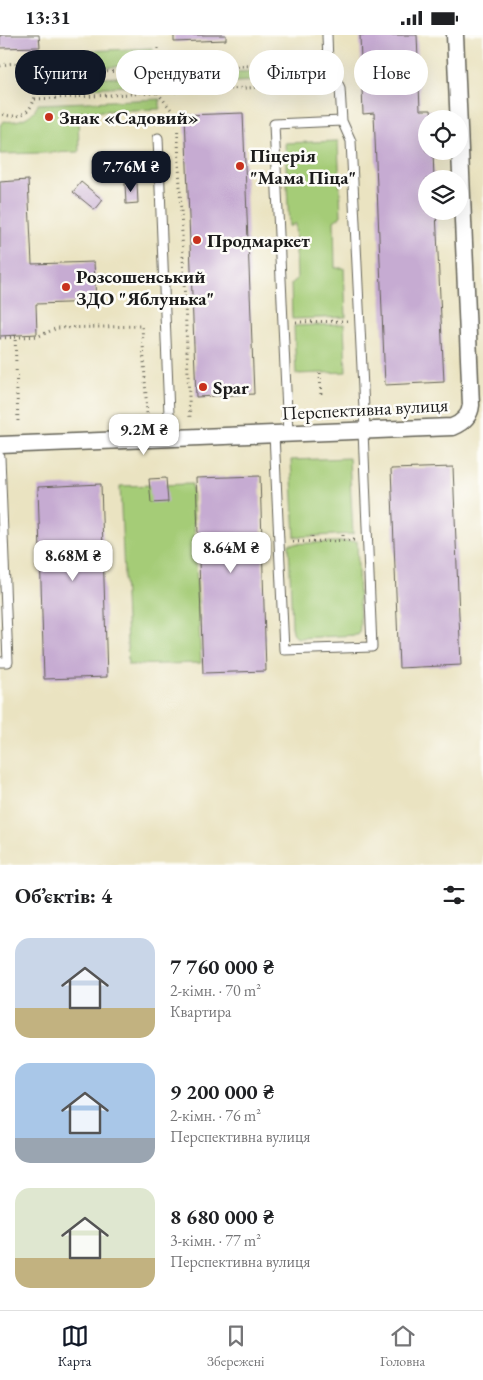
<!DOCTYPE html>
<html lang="uk">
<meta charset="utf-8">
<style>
:root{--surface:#fff;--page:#f6f6f6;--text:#202124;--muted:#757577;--line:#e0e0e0;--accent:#111827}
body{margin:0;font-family:"EB Garamond",serif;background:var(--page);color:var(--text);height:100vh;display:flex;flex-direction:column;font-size:19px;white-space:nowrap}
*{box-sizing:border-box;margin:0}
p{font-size:16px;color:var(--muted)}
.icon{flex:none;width:28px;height:28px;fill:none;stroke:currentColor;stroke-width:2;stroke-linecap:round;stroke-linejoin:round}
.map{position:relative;height:830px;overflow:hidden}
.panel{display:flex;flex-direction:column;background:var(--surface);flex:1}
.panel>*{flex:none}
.hud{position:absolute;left:15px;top:15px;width:454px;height:45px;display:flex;gap:10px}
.controls{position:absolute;left:418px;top:75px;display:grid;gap:10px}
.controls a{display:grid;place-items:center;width:50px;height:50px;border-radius:50%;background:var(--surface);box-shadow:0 5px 20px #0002;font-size:25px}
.price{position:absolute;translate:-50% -42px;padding:0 11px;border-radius:10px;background:#fff;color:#222;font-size:16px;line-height:32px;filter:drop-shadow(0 1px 2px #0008)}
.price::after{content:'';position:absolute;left:50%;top:30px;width:15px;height:11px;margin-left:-8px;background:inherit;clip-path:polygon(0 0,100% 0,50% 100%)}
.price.selected{background:var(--accent);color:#fff}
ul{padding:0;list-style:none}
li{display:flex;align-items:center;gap:15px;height:125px;padding:0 15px}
li span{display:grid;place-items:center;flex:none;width:140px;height:100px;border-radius:15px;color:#555}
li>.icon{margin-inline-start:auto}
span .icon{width:60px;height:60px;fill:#fffc;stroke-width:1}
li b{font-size:21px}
h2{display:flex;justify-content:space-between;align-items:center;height:60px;padding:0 15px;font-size:21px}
.chip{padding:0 18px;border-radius:22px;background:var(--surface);box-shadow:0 5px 20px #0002;font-size:18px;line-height:45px}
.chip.selected{background:var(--accent);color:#fff}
.status{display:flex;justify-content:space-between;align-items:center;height:35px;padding:0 25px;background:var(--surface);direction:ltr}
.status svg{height:14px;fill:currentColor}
.dock{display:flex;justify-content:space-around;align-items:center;height:70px;border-top:1px solid var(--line);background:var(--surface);font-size:14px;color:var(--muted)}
.dock a{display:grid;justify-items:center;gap:2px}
.dock .selected{color:var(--accent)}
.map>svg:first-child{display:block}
.green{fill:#a5cc77;stroke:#60744a}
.building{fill:#c6abd2}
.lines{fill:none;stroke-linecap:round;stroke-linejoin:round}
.service-casing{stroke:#646256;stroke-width:11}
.minor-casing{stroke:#646256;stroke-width:19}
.path{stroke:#646256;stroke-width:3;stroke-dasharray:1 4;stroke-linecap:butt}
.service{stroke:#fff;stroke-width:9}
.minor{stroke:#fff;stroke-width:16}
.poi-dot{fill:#c8321e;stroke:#fdfcf7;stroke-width:2}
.labels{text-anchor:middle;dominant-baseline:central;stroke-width:5;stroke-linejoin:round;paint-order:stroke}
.poi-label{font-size:19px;font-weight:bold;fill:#1c1c1c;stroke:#fdfcf7;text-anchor:start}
.street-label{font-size:19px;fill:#1c1c1c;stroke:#fdfcf7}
</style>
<div class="status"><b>13:31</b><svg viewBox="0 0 49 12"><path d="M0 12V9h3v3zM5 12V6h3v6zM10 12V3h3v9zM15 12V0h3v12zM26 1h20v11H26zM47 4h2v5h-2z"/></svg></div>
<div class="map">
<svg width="483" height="830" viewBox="0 0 483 830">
<rect width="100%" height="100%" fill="#fdfcf7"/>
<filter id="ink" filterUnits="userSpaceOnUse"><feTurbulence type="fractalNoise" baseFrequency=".02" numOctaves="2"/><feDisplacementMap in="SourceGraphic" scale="10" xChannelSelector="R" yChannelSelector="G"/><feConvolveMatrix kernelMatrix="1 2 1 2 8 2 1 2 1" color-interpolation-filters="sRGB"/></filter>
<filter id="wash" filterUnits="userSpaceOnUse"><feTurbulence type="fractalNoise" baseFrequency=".0096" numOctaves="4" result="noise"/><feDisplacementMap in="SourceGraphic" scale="20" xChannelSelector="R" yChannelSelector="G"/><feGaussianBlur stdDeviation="1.12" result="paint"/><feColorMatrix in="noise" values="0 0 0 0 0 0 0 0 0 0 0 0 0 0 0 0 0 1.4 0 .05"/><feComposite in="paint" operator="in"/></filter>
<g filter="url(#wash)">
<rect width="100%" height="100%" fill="#eae3c1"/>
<!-- green -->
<path class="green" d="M 152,13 L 153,30 L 65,34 L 64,17 Z
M 308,34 L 308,44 L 161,50 L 161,40 Z
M 151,41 L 151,50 L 42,55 L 41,45 Z
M 160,64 L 160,74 L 78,77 L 79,117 L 0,119 L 0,91 L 3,86 C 17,88 33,83 38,69 Z
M 338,106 L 341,181 L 334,186 L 335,233 L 344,233 L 346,282 L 292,284 L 291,249 L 297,244 L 295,188 L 289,192 L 285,108 Z
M 344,289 L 346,337 L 296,339 L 294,291 Z
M 349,423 L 353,499 L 295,502 L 291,425 Z
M 192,449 L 201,628 L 128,630 L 120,451 Z
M 357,506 L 360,589 L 359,599 L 357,600 L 298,603 L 294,600 L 292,592 L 289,509 Z"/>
<g id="blocks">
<!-- building -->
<path class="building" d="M 0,0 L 39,0 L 40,12 L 0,13 Z
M 174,0 L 226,0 L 226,5 L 174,7 Z
M 360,0 L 417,0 L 420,75 L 431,75 L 432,84 L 426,84 L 426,116 L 433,116 L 434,144 L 426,144 L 426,176 L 436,176 L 444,347 L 385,350 L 374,78 L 363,79 Z
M 243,78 L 254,359 L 196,362 L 185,80 Z
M 28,145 L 32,229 L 94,227 L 96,267 L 36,269 L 37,299 L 0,301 L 0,147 Z
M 81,147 L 103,165 L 95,175 L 73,157 Z
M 125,148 L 137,148 L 138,168 L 126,169 Z
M 453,432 L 461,630 L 399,633 L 391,434 Z
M 260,441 L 266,636 L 203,638 L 196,443 Z
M 166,443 L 168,467 L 151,468 L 149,444 Z
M 101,449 L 107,642 L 44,644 L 38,452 Z"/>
</g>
</g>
<g filter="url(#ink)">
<use href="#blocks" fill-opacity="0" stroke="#646256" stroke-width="1"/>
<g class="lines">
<defs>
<path id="service" d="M 327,0 L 328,28 L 340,53 L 342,86 L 351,106 L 365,395
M 158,103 L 170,404
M 274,399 L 284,615 L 372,612 L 363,396
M 288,399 L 274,89 L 342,86
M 0,422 L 8,627 L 0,627"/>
<path id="minor" d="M 0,410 L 452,392 C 462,388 470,381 471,370 L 455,0"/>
</defs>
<!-- service casing -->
<use href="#service" class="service-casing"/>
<!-- minor casing -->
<use href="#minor" class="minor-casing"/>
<!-- path -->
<path class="path" d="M 158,13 L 157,57 L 177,82 L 190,385
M 58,16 L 59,38
M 0,31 C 49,13 46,98 0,78
M 32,40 L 314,28
M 35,64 L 324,49
M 296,287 L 347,286
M 15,300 L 18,387
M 0,303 L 39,301 L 57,293 L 142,291 L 147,380
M 320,338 L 321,363
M 343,500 L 343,505
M 312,501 L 312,506
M 293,507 L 354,505"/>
<!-- service -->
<use href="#service" class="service"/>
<!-- minor -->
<use href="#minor" class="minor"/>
</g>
</g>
<!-- markers -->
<g class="poi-dot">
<circle cx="49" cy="82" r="5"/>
<circle cx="240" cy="131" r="5"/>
<circle cx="197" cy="205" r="5"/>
<circle cx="66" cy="252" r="5"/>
<circle cx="203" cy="352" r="5"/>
</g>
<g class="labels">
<!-- poi labels -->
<g class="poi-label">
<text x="59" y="82">Знак «Садовий»</text>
<text x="250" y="120">Піцерія<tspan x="250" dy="22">"Мама Піца"</tspan></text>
<text x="207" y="205">Продмаркет</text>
<text x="76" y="241">Розсошенський<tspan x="76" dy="22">ЗДО "Яблунька"</tspan></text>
<text x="213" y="352">Spar</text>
</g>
<!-- street labels -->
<g class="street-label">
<text transform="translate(365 374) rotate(-3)">Перспективна вулиця</text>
</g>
</g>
</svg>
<div class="controls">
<a><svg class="icon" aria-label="locate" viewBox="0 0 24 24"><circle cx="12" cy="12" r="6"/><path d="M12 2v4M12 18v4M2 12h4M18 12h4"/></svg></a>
<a><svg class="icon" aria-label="layers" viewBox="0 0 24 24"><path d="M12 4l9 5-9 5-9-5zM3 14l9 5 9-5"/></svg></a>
</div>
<b class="price selected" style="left:131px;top:158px">7.76M ₴</b>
<b class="price" style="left:144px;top:421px">9.2M ₴</b>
<b class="price" style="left:231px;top:539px">8.64M ₴</b>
<b class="price" style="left:73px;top:547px">8.68M ₴</b>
<div class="hud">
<a class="chip selected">Купити</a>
<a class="chip">Орендувати</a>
<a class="chip">Фільтри</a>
<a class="chip">Нове</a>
</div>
</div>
<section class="panel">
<h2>Об’єктів: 4<svg class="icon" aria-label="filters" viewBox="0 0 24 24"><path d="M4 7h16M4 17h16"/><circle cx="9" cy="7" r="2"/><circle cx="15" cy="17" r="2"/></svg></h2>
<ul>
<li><span style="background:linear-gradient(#c9d6e8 70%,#c2b280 0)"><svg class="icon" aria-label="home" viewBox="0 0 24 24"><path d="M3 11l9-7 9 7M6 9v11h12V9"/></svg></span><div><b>7 760 000 ₴</b><p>2-кімн. · 70 m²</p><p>Квартира</p></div></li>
<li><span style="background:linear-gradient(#a9c7e8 75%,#9aa5b1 0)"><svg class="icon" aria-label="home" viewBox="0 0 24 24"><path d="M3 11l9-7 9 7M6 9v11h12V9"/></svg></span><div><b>9 200 000 ₴</b><p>2-кімн. · 76 m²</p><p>Перспективна вулиця</p></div></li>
<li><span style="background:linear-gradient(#dfe7d0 70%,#c2b280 0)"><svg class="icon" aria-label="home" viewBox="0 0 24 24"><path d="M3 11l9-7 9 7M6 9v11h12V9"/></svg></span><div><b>8 680 000 ₴</b><p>3-кімн. · 77 m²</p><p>Перспективна вулиця</p></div></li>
</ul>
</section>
<nav class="dock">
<a class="selected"><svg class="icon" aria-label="map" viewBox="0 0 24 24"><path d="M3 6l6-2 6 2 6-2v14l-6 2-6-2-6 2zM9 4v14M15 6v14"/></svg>Карта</a>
<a><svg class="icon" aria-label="saved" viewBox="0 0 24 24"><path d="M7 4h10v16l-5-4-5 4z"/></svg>Збережені</a>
<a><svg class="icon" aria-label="home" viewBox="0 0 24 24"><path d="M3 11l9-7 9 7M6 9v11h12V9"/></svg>Головна</a>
</nav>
